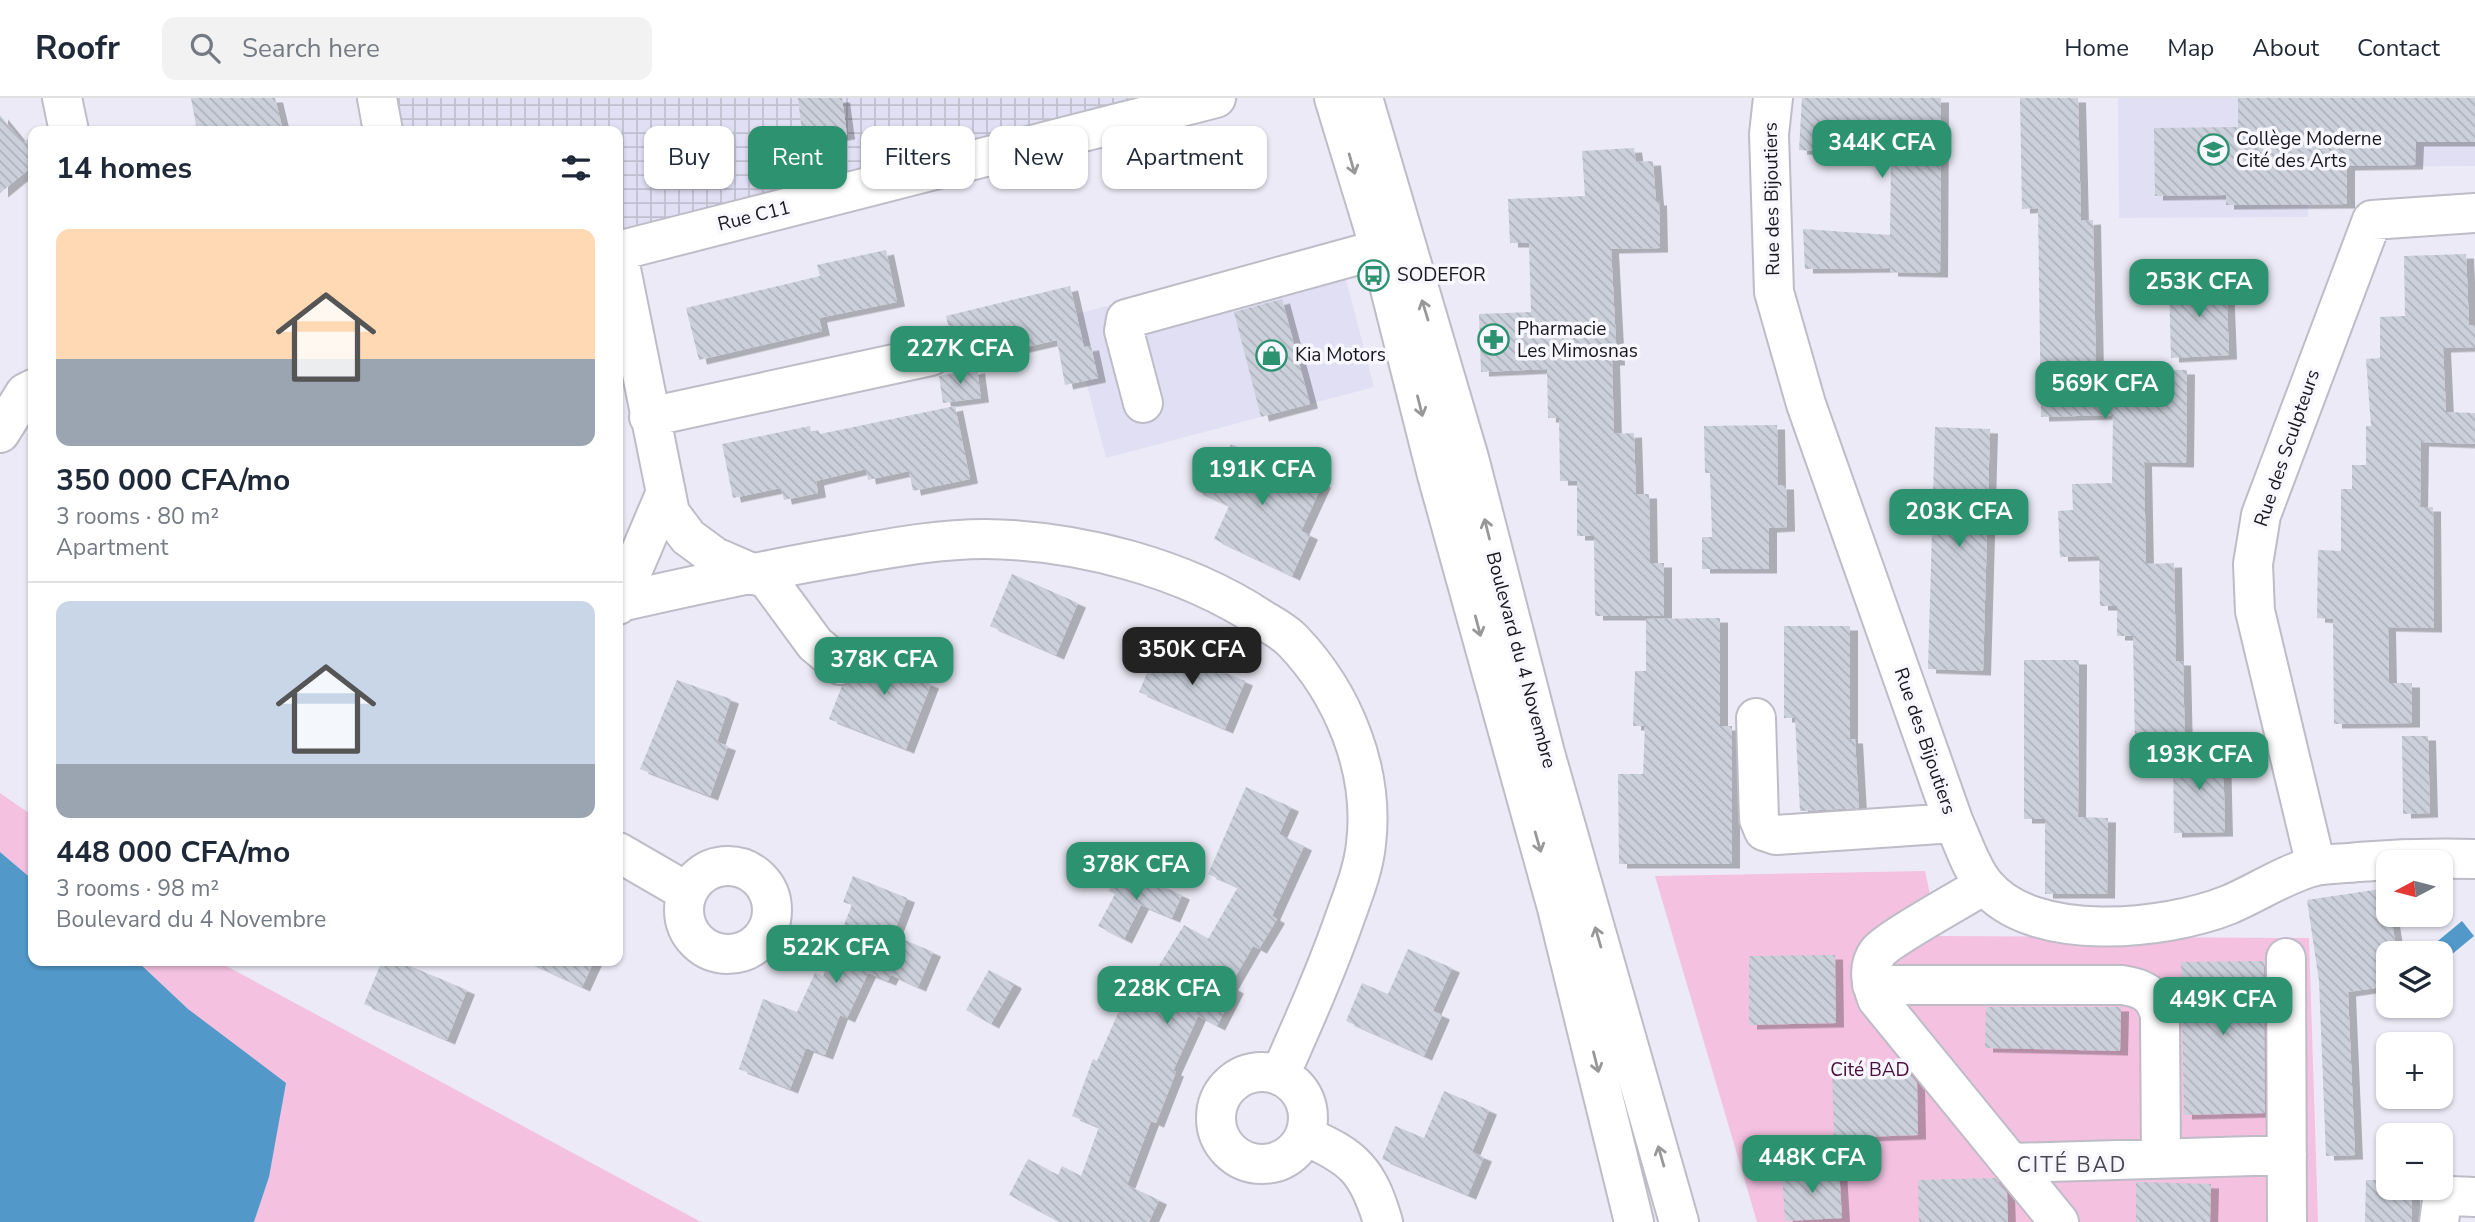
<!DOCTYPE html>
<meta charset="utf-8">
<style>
:root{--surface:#fff;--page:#f2f2f3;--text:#1f2937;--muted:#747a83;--line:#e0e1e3;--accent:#2c926f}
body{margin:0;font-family:"Nunito Sans",sans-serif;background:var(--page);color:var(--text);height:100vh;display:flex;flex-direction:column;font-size:26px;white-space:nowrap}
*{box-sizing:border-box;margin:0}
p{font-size:23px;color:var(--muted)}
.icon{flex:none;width:38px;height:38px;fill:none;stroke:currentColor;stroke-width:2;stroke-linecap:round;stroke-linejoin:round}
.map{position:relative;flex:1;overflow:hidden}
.details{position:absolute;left:28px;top:28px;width:595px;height:840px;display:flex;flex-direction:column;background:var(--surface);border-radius:14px;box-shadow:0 2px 5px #0004}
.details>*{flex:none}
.banner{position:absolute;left:644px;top:28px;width:665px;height:63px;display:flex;gap:14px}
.needle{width:46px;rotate:263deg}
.controls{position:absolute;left:2376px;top:752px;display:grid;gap:14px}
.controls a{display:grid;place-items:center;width:77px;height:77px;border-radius:14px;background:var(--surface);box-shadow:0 2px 5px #0004;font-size:35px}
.price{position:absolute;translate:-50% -60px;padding:0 16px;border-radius:14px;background:var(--accent);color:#fff;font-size:23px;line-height:46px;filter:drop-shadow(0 2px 4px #0008)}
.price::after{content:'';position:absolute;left:50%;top:42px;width:21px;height:16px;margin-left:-10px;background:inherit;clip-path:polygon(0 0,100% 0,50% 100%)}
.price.active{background:#222;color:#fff}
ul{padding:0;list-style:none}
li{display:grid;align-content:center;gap:14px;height:371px;padding:0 28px}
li+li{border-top:2px solid var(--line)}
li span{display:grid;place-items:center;height:217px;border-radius:14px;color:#555}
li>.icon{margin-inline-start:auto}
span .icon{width:126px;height:126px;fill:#fffc;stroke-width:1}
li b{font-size:30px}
h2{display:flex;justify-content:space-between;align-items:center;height:84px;padding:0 28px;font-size:30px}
.pill{padding:0 24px;border-radius:14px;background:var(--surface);box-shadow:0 2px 5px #0004;font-size:24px;line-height:63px}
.pill.active{background:var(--accent);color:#fff}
header{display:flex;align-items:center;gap:42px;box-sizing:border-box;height:98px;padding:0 35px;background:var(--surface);border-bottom:2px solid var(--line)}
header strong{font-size:33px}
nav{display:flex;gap:38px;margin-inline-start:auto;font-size:24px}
.search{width:490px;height:63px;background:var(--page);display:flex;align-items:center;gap:18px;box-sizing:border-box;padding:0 24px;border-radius:14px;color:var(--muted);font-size:26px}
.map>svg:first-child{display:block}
.built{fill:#e1dff3}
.industrial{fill:url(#industrial-grid)}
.green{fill:#f4c1e1}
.water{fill:#5299ca}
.building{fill:url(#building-back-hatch);filter:url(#shadow)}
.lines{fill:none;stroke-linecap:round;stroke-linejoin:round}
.minor-casing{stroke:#bdbcc7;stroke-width:42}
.major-casing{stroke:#bdbcc7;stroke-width:42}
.minor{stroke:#fff;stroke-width:38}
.major{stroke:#fff;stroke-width:38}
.oneway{stroke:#989899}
.labels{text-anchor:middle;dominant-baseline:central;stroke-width:7;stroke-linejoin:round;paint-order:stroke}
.poi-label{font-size:19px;fill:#19191d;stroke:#f8f7ff;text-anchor:start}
.street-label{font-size:19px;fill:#19191d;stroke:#f8f7ff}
.park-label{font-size:19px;fill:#4b0e3c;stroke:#f8f7ff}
.neighbourhood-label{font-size:21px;letter-spacing:2px;fill:#494852;stroke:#f8f7ff}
</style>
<header>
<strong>Roofr</strong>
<div class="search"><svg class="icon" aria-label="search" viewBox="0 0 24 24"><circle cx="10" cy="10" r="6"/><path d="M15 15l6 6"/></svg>Search here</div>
<nav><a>Home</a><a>Map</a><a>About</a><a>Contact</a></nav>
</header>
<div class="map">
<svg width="2475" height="1124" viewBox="0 0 2475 1124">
<defs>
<pattern id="industrial-grid" width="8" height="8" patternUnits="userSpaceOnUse" patternTransform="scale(1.75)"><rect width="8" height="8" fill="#e1dff3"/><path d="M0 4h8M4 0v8" fill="none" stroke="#c0bfd0"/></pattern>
<pattern id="building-back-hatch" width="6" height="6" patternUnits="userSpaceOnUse" patternTransform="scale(1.75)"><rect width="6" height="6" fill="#cbd0db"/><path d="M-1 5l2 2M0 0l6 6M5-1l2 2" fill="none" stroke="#aeb2bc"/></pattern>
<filter id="shadow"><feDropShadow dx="8" dy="4.5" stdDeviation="0" flood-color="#0004"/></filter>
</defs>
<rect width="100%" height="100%" fill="#ebeaf6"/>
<!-- built -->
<path class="built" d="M 2118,0 L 2475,0 L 2475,68 L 2307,69 L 2308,119 L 2119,120 Z
M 1337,147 L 1374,289 L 1106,360 L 1069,218 Z"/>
<!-- industrial -->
<path class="industrial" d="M 398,0 L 1148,0 L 618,133 L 618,33 L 404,33 Z"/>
<!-- green -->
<path class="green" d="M 0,695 L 33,718 L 33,782 L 0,754 Z
M 1925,773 L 1939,838 L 2309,840 L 2318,1124 L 1757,1124 L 1655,778 Z
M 137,863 L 217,863 L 701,1124 L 254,1124 L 269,1079 L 188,911 Z"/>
<!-- water -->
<path class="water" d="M 0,754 L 33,782 L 33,863 L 137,863 L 188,911 L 286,985 L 269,1079 L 254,1124 L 0,1124 Z
M 2462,823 L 2474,838 L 2445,862 L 2433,847 Z"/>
<!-- building -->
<path class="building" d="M 191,0 L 275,0 L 283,33 L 197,33 Z
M 798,0 L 842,0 L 847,37 L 803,43 Z
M 1802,0 L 1941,0 L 1940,175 L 1890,174 L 1890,170 L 1805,171 L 1803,131 L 1890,137 L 1891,58 L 1799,52 Z
M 2020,0 L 2078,0 L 2081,123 L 2093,122 L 2096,271 L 2187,272 L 2186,365 L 2144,364 L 2146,466 L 2174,465 L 2176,563 L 2183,563 L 2185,649 L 2135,649 L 2133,538 L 2117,538 L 2117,508 L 2100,508 L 2099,458 L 2060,459 L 2058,413 L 2073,412 L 2072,386 L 2112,385 L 2113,317 L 2041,319 L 2038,110 L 2022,111 Z
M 2238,0 L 2475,0 L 2475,44 L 2416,44 L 2415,67 L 2347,68 L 2347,106 L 2226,107 L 2226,97 L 2155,98 L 2154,30 L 2238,29 Z
M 0,17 L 23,45 L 33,37 L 33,68 L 0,95 Z
M 1634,50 L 1636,64 L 1653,63 L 1656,103 L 1659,103 L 1660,150 L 1611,151 L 1617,263 L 1612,263 L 1614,336 L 1634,335 L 1636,396 L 1649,396 L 1650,465 L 1664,465 L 1664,518 L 1595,518 L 1594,438 L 1577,438 L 1577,383 L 1560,383 L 1559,320 L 1548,320 L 1547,271 L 1481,274 L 1479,216 L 1531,214 L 1529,145 L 1510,145 L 1508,101 L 1585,98 L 1582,53 Z
M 886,152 L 897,204 L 819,220 L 822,233 L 699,262 L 686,210 L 820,178 L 817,167 Z
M 2466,156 L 2469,227 L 2475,227 L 2475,249 L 2443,250 L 2446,314 L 2475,315 L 2475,346 L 2421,344 L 2420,409 L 2433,409 L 2434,530 L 2388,529 L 2389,585 L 2412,585 L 2412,625 L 2334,626 L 2333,521 L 2317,520 L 2318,452 L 2341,453 L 2341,391 L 2352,391 L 2352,367 L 2366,367 L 2366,328 L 2371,328 L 2366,261 L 2380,260 L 2380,219 L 2405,218 L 2404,158 Z
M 2226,182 L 2229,257 L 2171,260 L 2169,185 Z
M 1070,188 L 1084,249 L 1091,248 L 1098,280 L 1065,287 L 1057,242 L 957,265 L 946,218 Z
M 1282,201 L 1310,306 L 1261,319 L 1234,214 Z
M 977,271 L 981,300 L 943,305 L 939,278 Z
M 955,308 L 970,381 L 913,393 L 909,373 L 868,382 L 866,371 L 816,383 L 818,395 L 784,402 L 781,390 L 733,400 L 722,346 L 810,328 L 811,335 L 819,333 L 820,336 Z
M 1777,327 L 1778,387 L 1786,387 L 1787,429 L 1769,430 L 1769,471 L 1702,471 L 1702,439 L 1712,439 L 1710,375 L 1705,375 L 1704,328 Z
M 1935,329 L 1990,331 L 1983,573 L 1928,571 Z
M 1231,346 L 1323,385 L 1301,433 L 1310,437 L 1292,478 L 1214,441 L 1229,408 L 1195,392 L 1205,371 L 1217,377 Z
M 1012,476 L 1078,505 L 1056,557 L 990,528 Z
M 1720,520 L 1720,628 L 1732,628 L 1732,766 L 1619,766 L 1618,676 L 1643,676 L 1645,628 L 1633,628 L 1635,573 L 1646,573 L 1646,521 Z
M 1784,528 L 1850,528 L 1850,641 L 1855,641 L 1859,710 L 1800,713 L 1795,620 L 1784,620 Z
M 883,543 L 916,556 L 911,568 L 921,572 L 918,581 L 931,586 L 906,651 L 829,621 L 842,588 L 857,580 L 861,563 L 873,568 Z
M 1159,547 L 1245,583 L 1225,631 L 1139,594 Z
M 2024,562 L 2079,562 L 2078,719 L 2108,720 L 2107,796 L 2045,796 L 2045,721 L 2024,721 Z
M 677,582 L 731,601 L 717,644 L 728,648 L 710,698 L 640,671 Z
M 2402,638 L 2428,638 L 2430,715 L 2403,716 Z
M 2223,652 L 2225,734 L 2174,735 L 2173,653 Z
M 1246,689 L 1291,709 L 1279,736 L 1304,748 L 1272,818 L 1277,821 L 1259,851 L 1253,848 L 1230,888 L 1236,891 L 1217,928 L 1198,918 L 1173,973 L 1176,974 L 1156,1025 L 1151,1023 L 1127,1087 L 1159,1102 L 1149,1124 L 1060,1124 L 1009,1097 L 1028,1061 L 1058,1077 L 1062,1068 L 1081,1078 L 1099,1029 L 1072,1018 L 1093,961 L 1097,963 L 1126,897 L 1138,902 L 1184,827 L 1208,841 L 1238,789 L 1208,776 Z
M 1119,770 L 1182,797 L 1172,820 L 1141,807 L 1124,841 L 1098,828 L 1115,796 L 1109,793 Z
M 853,778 L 907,800 L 893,837 L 933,854 L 918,889 L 891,877 L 888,883 L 868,875 L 847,920 L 840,917 L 825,957 L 806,950 L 790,991 L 739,971 L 763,901 L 797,914 L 815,875 L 823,878 L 852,807 L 843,804 Z
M 2387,790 L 2389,817 L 2391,817 L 2397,856 L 2389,856 L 2389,888 L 2348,894 L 2355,1057 L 2326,1058 L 2319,883 L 2307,802 Z
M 1408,851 L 1452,870 L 1433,913 L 1442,917 L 1424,958 L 1346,923 L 1362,885 L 1388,896 Z
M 1835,857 L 1836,925 L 1749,927 L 1749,858 Z
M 382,863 L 398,863 L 467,892 L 447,942 L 364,906 Z
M 526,863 L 594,863 L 582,889 Z
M 2264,863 L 2265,1015 L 2184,1017 L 2181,864 Z
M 989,872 L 1014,886 L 991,926 L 966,912 Z
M 1986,909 L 2121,909 L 2120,953 L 1985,950 Z
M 1903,967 L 1917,985 L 1918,1037 L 1834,1040 L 1832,969 Z
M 1444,993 L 1489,1012 L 1472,1054 L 1484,1059 L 1468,1097 L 1382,1061 L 1395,1028 L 1424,1040 Z
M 1839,1070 L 1842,1120 L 1785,1123 L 1782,1074 Z
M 1995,1080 L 2007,1095 L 2008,1124 L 1919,1124 L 1918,1082 Z
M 2366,1082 L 2389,1082 L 2389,1090 L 2412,1090 L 2412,1124 L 2365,1124 Z
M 2136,1084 L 2211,1086 L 2210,1124 L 2136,1124 Z"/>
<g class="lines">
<defs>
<path id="minor" d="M 62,0 L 69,33
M 377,0 L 383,33
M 1773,0 L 1769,36 L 1774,194 L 1806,306 L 1954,725 C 1963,744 1971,771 1985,787 C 2033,846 2165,832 2228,807 C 2257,795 2284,776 2315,768 C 2329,765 2344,766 2358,764 C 2397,761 2436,760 2475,761
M 618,153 L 1216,0
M 618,156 L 670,415 L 688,439 L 715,459 L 768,482 L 815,546 L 840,567
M 1143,305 L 1124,233 L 1126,221 L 1380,151 L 1405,148
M 649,319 L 931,258
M 0,335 L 25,295 L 33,291
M 620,504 C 695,487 769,471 845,458 C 891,450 938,441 985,441 C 1078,442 1185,470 1263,522 C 1273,528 1284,534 1292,542 C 1343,595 1375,672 1366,746 C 1364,768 1355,792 1347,814 C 1328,869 1304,923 1280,977
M 618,507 L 666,394
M 1756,620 L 1759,721 L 1764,733 L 1776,737 L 1954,725
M 618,754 L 687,794
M684 812a44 44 0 1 1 88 0a44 44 0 1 1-88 0Z
M 2316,768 L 2255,513 L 2253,466 L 2261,417 L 2372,122 L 2475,115
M 1984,787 C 1965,799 1888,841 1878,854 C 1867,869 1871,885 1877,901 L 2059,1124
M 2286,860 L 2287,1124
M 1872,887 L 2122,887 C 2143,890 2155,896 2160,918 L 2161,1060
M1216 1020a46 46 0 1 1 92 0a46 46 0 1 1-92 0Z
M 1305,1038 C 1354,1059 1368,1073 1383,1124
M 2011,1065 L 2287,1057
M 2439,1124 L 2442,1102 L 2450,1098 L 2475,1099"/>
<path id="major" d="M 1334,0 L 1380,151 L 1437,377 L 1557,810 L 1634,1124
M 1363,0 L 1469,360 L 1545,655 L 1679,1124"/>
</defs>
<!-- minor casing -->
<use href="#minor" class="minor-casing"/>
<!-- major casing -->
<use href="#major" class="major-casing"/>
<!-- minor -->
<use href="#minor" class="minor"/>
<!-- major -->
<use href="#major" class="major"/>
</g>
<!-- one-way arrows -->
<defs><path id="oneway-shaft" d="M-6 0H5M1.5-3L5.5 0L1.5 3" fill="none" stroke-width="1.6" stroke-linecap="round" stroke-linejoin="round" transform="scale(1.75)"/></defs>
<g class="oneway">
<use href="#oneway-shaft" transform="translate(1352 66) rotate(74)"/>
<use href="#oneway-shaft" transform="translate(1425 212) rotate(-107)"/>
<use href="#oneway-shaft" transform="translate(1420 308) rotate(76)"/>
<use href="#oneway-shaft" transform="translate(1487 431) rotate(-104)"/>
<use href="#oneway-shaft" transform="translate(1478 528) rotate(75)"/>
<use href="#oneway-shaft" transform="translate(1538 744) rotate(74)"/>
<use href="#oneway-shaft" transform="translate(1598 839) rotate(-106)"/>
<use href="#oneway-shaft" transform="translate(1596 964) rotate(76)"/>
<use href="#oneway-shaft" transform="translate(1661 1058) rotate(-106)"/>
</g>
<!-- icons -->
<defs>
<symbol id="school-ring" viewBox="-11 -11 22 22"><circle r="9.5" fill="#f8f7ff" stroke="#2c926f" stroke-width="1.5"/><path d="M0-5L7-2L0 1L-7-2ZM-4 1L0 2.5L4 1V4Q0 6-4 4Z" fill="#2c926f"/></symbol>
<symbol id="bus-ring" viewBox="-11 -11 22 22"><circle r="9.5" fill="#f8f7ff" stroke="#2c926f" stroke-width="1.5"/><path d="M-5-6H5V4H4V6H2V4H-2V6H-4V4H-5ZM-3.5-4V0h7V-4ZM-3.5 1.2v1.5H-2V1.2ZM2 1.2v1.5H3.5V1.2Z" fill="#2c926f"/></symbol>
<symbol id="pharmacy-ring" viewBox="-11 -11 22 22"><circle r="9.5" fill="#f8f7ff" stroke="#2c926f" stroke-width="1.5"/><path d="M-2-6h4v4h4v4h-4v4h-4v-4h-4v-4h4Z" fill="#2c926f"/></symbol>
<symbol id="shop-ring" viewBox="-11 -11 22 22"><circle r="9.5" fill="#f8f7ff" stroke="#2c926f" stroke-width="1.5"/><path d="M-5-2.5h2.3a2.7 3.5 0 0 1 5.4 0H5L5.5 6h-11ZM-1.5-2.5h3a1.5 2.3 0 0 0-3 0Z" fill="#2c926f"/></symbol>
</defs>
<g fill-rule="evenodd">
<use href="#school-ring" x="2196" y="34" width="35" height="35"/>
<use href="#bus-ring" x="1356" y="160" width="35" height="35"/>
<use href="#pharmacy-ring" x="1476" y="224" width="35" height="35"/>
<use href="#shop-ring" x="1254" y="240" width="35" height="35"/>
</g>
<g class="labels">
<!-- poi labels -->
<g class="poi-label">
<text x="2236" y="41">Collège Moderne<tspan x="2236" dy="22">Cité des Arts</tspan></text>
<text x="1397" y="177">SODEFOR</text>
<text x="1517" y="231">Pharmacie<tspan x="1517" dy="22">Les Mimosnas</tspan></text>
<text x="1295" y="257">Kia Motors</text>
</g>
<!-- street labels -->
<g class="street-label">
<text transform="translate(1772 101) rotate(-91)">Rue des Bijoutiers</text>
<text transform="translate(754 118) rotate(-14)">Rue C11</text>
<text transform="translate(2287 350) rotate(-71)">Rue des Sculpteurs</text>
<text transform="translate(1521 562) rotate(75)">Boulevard du 4 Novembre</text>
<text transform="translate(1925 643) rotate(71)">Rue des Bijoutiers</text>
</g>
<!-- park labels -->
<g class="park-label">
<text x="1870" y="972">Cité BAD</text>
</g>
<!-- neighbourhood labels -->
<g class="neighbourhood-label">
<text x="2072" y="1067">CITÉ BAD</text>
</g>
</g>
</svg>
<div class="controls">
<a><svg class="needle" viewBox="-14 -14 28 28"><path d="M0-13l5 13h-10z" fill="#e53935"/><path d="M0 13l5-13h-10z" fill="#747a83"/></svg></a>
<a><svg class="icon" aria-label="layers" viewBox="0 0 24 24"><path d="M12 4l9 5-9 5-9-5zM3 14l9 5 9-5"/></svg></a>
<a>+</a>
<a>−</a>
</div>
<b class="price" style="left:1882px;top:82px">344K CFA</b>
<b class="price" style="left:2199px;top:221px">253K CFA</b>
<b class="price" style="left:960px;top:288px">227K CFA</b>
<b class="price" style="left:2105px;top:323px">569K CFA</b>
<b class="price" style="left:1262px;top:409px">191K CFA</b>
<b class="price" style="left:1959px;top:451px">203K CFA</b>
<b class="price active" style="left:1192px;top:589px">350K CFA</b>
<b class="price" style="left:884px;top:599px">378K CFA</b>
<b class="price" style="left:2199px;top:694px">193K CFA</b>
<b class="price" style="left:1136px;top:804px">378K CFA</b>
<b class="price" style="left:836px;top:887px">522K CFA</b>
<b class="price" style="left:1167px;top:928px">228K CFA</b>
<b class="price" style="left:2223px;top:939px">449K CFA</b>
<b class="price" style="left:1812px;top:1097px">448K CFA</b>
<div class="banner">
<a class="pill">Buy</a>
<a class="pill active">Rent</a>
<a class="pill">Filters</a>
<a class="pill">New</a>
<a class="pill">Apartment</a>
</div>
<section class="details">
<h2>14 homes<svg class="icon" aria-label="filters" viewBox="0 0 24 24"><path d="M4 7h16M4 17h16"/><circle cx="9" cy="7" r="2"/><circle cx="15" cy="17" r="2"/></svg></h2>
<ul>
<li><span style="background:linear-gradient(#ffd9b3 60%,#9aa5b1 0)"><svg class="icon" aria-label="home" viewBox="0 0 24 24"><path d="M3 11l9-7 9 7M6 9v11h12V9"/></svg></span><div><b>350 000 CFA/mo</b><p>3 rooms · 80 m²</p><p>Apartment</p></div></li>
<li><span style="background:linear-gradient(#c9d6e8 75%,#9aa5b1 0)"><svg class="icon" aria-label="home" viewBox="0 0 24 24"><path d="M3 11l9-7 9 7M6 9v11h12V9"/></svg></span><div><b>448 000 CFA/mo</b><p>3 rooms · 98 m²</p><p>Boulevard du 4 Novembre</p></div></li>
</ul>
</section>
</div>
